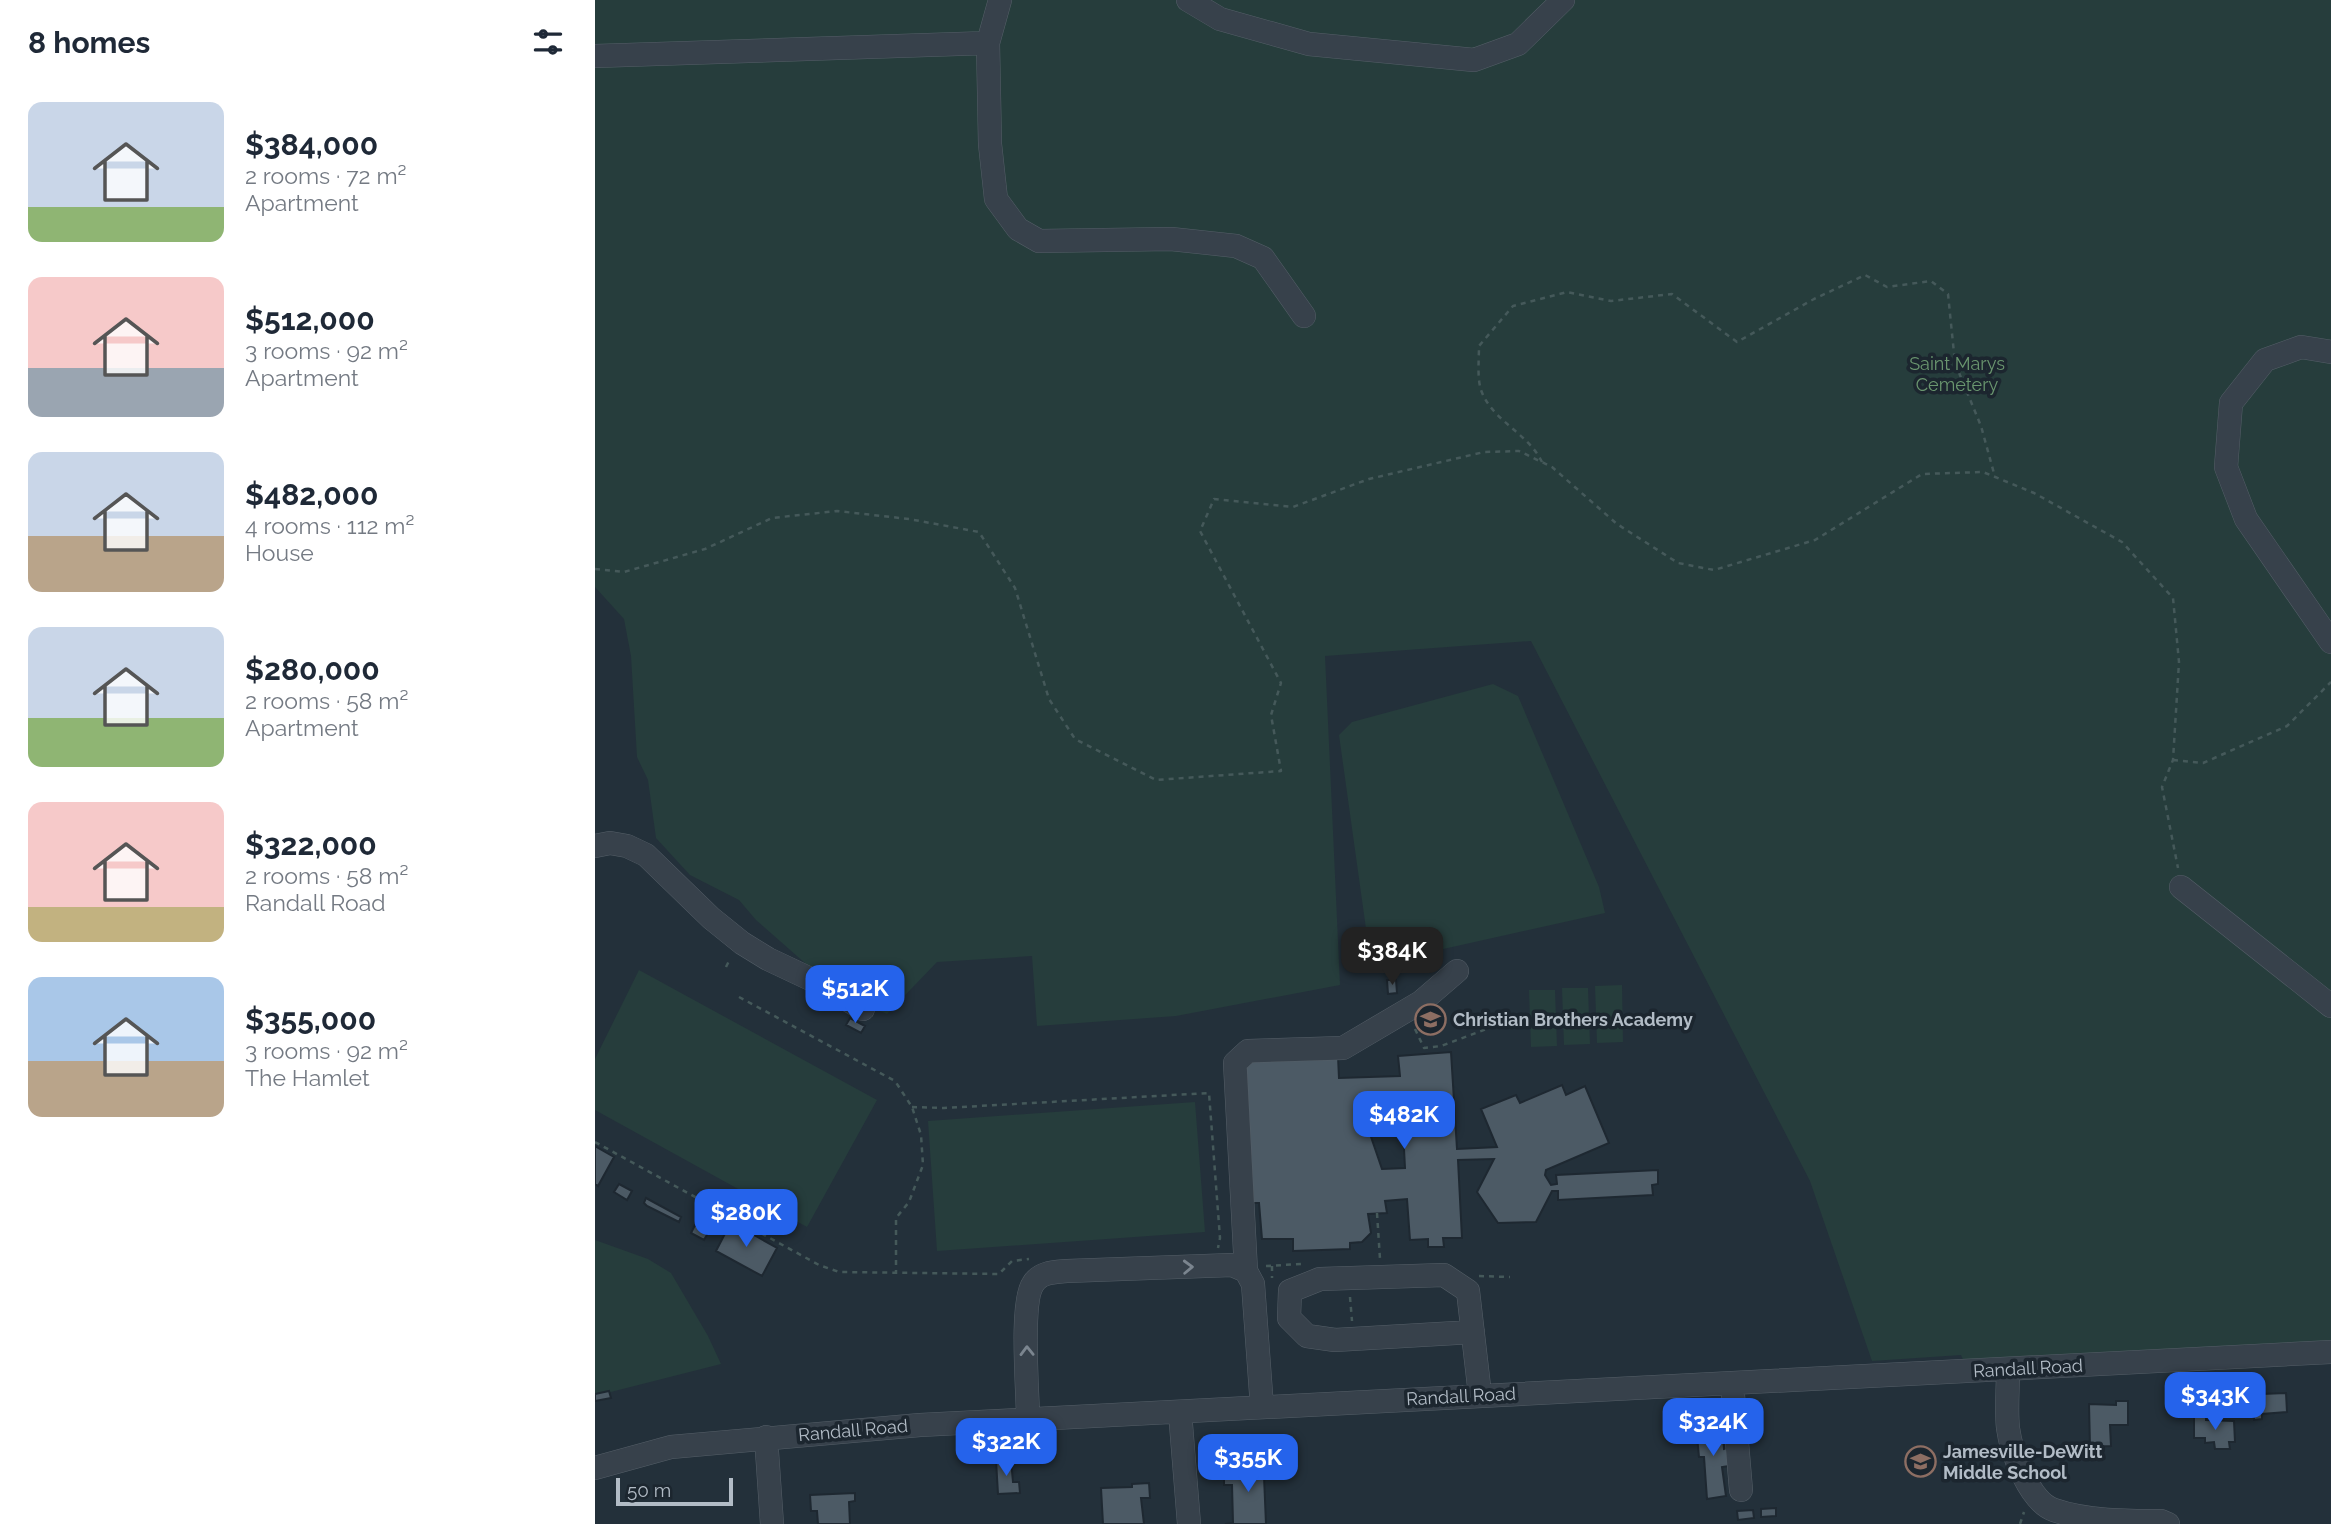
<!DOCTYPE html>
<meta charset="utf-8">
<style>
:root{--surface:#fff;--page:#f2f2f3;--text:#1f2937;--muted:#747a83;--accent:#2563eb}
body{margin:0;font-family:Raleway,sans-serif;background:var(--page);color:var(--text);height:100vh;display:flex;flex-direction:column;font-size:26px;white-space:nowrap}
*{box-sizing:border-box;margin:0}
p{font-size:23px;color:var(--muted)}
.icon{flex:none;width:38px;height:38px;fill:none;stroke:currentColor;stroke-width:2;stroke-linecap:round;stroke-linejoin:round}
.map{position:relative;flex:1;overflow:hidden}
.sheet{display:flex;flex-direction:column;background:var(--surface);width:595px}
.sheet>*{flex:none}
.scale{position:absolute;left:21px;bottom:18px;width:117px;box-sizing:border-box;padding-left:7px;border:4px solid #b2bcc6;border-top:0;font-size:19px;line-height:24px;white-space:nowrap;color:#b2bcc6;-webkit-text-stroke:5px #1c262f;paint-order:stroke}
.price{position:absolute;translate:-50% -60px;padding:0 16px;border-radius:14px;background:var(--accent);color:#fff;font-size:23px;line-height:46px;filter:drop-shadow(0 2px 4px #0008)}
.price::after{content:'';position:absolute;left:50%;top:42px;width:21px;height:16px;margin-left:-10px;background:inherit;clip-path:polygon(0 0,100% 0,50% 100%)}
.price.selected{background:#222;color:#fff}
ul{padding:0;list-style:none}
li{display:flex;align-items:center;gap:21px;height:175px;padding:0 28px}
li span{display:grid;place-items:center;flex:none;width:196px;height:140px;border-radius:14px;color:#555}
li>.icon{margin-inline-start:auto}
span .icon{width:84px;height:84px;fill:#fffc;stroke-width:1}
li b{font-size:30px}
h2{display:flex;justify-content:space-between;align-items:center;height:84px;padding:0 28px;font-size:30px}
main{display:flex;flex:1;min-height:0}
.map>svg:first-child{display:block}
.green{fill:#263d3c}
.building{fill:#4c5a65;stroke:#1e2831;stroke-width:2;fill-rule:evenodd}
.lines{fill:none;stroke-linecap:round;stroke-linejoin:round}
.minor-casing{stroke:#555f68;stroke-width:24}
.path{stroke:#45595a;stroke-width:2.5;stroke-dasharray:5 5;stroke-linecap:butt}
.minor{stroke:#37414b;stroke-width:23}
.oneway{stroke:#7b858f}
.labels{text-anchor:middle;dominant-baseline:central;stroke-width:7;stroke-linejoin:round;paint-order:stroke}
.park-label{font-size:18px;fill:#6a966f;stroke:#1c262f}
.poi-label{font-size:18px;font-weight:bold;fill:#b2bcc6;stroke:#1c262f;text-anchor:start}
.street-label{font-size:18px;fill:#b2bcc6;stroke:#1c262f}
</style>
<main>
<section class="sheet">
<h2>8 homes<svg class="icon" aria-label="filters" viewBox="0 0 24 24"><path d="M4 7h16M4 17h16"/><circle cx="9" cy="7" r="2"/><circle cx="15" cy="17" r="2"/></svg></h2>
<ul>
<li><span style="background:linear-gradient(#c9d6e8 75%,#8fb573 0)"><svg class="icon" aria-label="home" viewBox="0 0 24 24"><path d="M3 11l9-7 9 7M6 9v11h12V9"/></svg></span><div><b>$384,000</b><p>2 rooms · 72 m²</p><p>Apartment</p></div></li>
<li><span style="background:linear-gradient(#f6c9c9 65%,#9aa5b1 0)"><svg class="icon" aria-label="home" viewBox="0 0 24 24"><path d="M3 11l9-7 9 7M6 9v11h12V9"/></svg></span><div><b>$512,000</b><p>3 rooms · 92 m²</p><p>Apartment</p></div></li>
<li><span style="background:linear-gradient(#c9d6e8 60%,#b9a48a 0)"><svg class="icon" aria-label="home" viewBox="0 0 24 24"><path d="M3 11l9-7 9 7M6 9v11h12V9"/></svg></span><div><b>$482,000</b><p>4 rooms · 112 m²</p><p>House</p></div></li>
<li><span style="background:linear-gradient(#c9d6e8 65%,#8fb573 0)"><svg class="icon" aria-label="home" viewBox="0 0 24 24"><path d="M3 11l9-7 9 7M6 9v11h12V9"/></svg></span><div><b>$280,000</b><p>2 rooms · 58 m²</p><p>Apartment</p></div></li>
<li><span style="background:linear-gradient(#f6c9c9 75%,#c2b280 0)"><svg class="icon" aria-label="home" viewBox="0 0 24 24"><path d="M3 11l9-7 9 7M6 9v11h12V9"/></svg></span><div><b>$322,000</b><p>2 rooms · 58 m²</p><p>Randall Road</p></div></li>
<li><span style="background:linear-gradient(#a9c7e8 60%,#b9a48a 0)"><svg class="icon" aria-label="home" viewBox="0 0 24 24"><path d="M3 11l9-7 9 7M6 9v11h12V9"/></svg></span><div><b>$355,000</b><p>3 rooms · 92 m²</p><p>The Hamlet</p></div></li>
</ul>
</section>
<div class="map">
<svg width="1736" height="1524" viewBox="0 0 1736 1524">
<rect width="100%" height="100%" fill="#23303a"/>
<!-- green -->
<path class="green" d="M 0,0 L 1736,0 L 1736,1352 L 1373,1371 L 1366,1355 L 1277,1361 L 1215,1181 L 936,641 L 730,656 L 745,985 L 581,1016 L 442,1026 L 437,956 L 342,962 L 292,1014 L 262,1001 L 219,971 L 161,920 L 144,900 L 95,875 L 61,838 L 53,780 L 42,757 L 36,656 L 29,619 L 0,587 Z
M 898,684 L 923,696 L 1004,887 L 1010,913 L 817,956 L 773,943 L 744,735 L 757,722 Z
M 44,970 L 282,1100 L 212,1227 L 0,1110 L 0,1059 Z
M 1027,985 L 1028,1042 L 1002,1043 L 1000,986 Z
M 967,988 L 993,988 L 995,1044 L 969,1045 Z
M 934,990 L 960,990 L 962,1046 L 936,1047 Z
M 600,1102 L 610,1232 L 342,1251 L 333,1121 Z
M 0,1240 L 53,1259 L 76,1273 L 113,1336 L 126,1364 L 0,1396 Z"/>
<!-- building -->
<path class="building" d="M 792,980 L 801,980 L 802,993 L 793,994 Z
M 255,1018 L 270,1026 L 266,1033 L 251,1025 Z
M 856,1052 L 862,1149 L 902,1147 L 886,1109 L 921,1095 L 925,1103 L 967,1085 L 971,1095 L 990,1086 L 1014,1143 L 951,1170 L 950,1175 L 956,1185 L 962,1184 L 961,1175 L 1063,1170 L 1063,1184 L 1057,1185 L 1058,1195 L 963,1200 L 963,1191 L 957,1191 L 941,1222 L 903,1223 L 882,1192 L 899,1159 L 863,1160 L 867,1238 L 848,1238 L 849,1247 L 833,1247 L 833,1239 L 815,1240 L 812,1199 L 790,1201 L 792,1213 L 773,1214 L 776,1233 L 767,1242 L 755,1243 L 755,1249 L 698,1251 L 698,1239 L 667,1239 L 664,1203 L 654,1203 L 645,1062 L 743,1056 L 744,1078 L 805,1076 L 803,1056 ZM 808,1130 L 810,1168 L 787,1169 L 774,1131 Z
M 0,1146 L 19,1157 L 3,1186 L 0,1184 Z
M 24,1184 L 37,1191 L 32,1200 L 19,1192 Z
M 51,1198 L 86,1217 L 84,1222 L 52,1206 L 49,1203 Z
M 136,1222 L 182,1248 L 167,1276 L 121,1251 Z
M 100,1225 L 113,1233 L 109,1240 L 96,1233 Z
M 14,1391 L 16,1398 L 0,1401 L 0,1394 Z
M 1691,1393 L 1692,1412 L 1667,1414 L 1667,1419 L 1659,1420 L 1658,1404 L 1667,1403 L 1666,1394 Z
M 1521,1401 L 1533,1401 L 1533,1425 L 1515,1425 L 1516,1446 L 1495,1447 L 1494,1404 L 1521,1405 Z
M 1599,1415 L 1611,1415 L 1611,1420 L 1639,1421 L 1640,1442 L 1634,1442 L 1635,1449 L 1620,1449 L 1619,1442 L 1610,1443 L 1610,1438 L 1599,1438 Z
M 1124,1420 L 1125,1425 L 1127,1425 L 1129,1449 L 1132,1448 L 1134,1466 L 1127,1467 L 1131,1496 L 1112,1499 L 1109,1457 L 1104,1457 L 1102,1436 L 1107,1435 L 1109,1421 Z
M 401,1460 L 416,1460 L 418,1482 L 424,1482 L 425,1493 L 403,1494 Z
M 674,1467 L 675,1476 L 669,1476 L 671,1524 L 630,1524 L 638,1523 L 637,1485 L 629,1485 L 629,1469 Z
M 554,1483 L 555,1498 L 546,1498 L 549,1524 L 508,1524 L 506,1488 L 537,1487 L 537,1484 Z
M 260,1493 L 260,1501 L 254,1502 L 255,1524 L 223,1524 L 222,1511 L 216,1511 L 215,1495 Z
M 1181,1508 L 1181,1516 L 1166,1517 L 1166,1509 Z
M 1158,1510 L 1159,1518 L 1143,1520 L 1142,1511 Z"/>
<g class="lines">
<defs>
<path id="minor" d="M 593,0 L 625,19 L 714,44 L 879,60 L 923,44 L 968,0
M 393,43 L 395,144 L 401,199 L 423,229 L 444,241 L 576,239 L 641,246 L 668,258 L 709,316
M 0,56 L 393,43 L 405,0
M 1736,352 L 1706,347 L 1670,360 L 1636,403 L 1631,467 L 1651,519 L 1736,642
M 0,846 L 15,843 L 32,846 L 51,855 L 116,918 L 147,943 L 173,959 L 226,984 L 268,1009
M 1586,887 L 1736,1006
M 651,1271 L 640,1063 L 653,1051 L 748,1048 L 826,1002 L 862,971
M 878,1332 L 740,1340 L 712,1336 L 694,1318 L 695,1291 L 725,1279 L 849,1275 L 873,1291 L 885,1395
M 1413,1369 C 1413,1388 1411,1410 1413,1428 C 1416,1452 1435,1502 1459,1510 C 1490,1521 1533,1521 1566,1521 L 1573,1524
M 1137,1383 L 1146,1490
M 585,1412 L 594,1524
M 433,1419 C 433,1393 425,1303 438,1284 C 445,1272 460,1272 472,1271 L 637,1265 L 651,1271 L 658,1284 L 667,1407
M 171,1437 L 177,1524
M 0,1468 L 76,1447 L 325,1425 L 1736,1352"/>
</defs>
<!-- minor casing -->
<use href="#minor" class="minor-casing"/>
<!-- path -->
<path class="path" d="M 947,462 C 933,433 897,421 886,390 C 882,378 884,359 884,346 L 918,306 L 972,292 L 1016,301 L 1077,294 L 1142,342 L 1219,299 L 1270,275 L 1292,287 L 1336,281 L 1353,294 L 1360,363 L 1386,426 L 1400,477
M 0,569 L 29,572 L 110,549 L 177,518 L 242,511 L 314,519 L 384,532 L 420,588 L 454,699 L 480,739 L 561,780 L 686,771 L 676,715 L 686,683 L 605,531 L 619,499 L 698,507 L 774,479 L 889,452 L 924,451 L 957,467 L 1022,524 L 1083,563 L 1119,570 L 1220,540 L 1327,474 L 1388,472 L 1439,493 L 1527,542 L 1578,598 L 1584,662 L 1578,760 L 1567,787 L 1583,868
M 1578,760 L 1608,763 L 1692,726 L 1736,682
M 131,967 L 135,959
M 144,997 L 300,1081 L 317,1107 L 326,1135 L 328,1165 L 314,1202 L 301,1218 L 301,1273
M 820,1029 L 829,1048 L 846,1046 L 921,1018
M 317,1107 L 349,1108 L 614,1093 L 625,1238 L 623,1248
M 0,1142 L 224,1265 L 244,1272 L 404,1274 L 417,1261 L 434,1259
M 782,1213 L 785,1259
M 671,1266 L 706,1264
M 677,1266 L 677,1278
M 884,1276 L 915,1277
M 755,1297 L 757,1321
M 1425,1524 L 1429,1512"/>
<!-- minor -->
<use href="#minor" class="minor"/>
</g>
<!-- one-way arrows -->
<defs><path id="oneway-chevron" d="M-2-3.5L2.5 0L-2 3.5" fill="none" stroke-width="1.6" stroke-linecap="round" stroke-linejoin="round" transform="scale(1.75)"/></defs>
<g class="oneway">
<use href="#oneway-chevron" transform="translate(593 1267) rotate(-2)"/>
<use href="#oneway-chevron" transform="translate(432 1351) rotate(-91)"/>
</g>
<!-- icons -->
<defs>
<symbol id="school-ring" viewBox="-11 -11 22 22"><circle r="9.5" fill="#1c262f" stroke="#8d6e63" stroke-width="1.5"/><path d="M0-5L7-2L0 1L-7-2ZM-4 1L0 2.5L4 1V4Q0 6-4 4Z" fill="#8d6e63"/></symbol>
</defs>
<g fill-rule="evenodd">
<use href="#school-ring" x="818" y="1002" width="35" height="35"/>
<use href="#school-ring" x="1308" y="1444" width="35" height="35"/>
</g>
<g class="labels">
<!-- park labels -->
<g class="park-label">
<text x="1362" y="363">Saint Marys<tspan x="1362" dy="21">Cemetery</tspan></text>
</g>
<!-- poi labels -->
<g class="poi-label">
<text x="858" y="1019">Christian Brothers Academy</text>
<text x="1348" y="1451">Jamesville-DeWitt<tspan x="1348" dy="21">Middle School</tspan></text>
</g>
<!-- street labels -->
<g class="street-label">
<text transform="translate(1433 1368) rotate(-3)">Randall Road</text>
<text transform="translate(866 1396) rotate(-3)">Randall Road</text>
<text transform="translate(258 1430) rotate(-5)">Randall Road</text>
</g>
</g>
</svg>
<div class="scale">50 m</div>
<b class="price selected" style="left:797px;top:987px">$384K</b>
<b class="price" style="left:260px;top:1025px">$512K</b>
<b class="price" style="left:809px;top:1151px">$482K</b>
<b class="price" style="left:151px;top:1249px">$280K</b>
<b class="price" style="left:1620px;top:1432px">$343K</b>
<b class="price" style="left:1118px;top:1458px">$324K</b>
<b class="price" style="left:411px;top:1478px">$322K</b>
<b class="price" style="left:653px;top:1494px">$355K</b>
</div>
</main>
